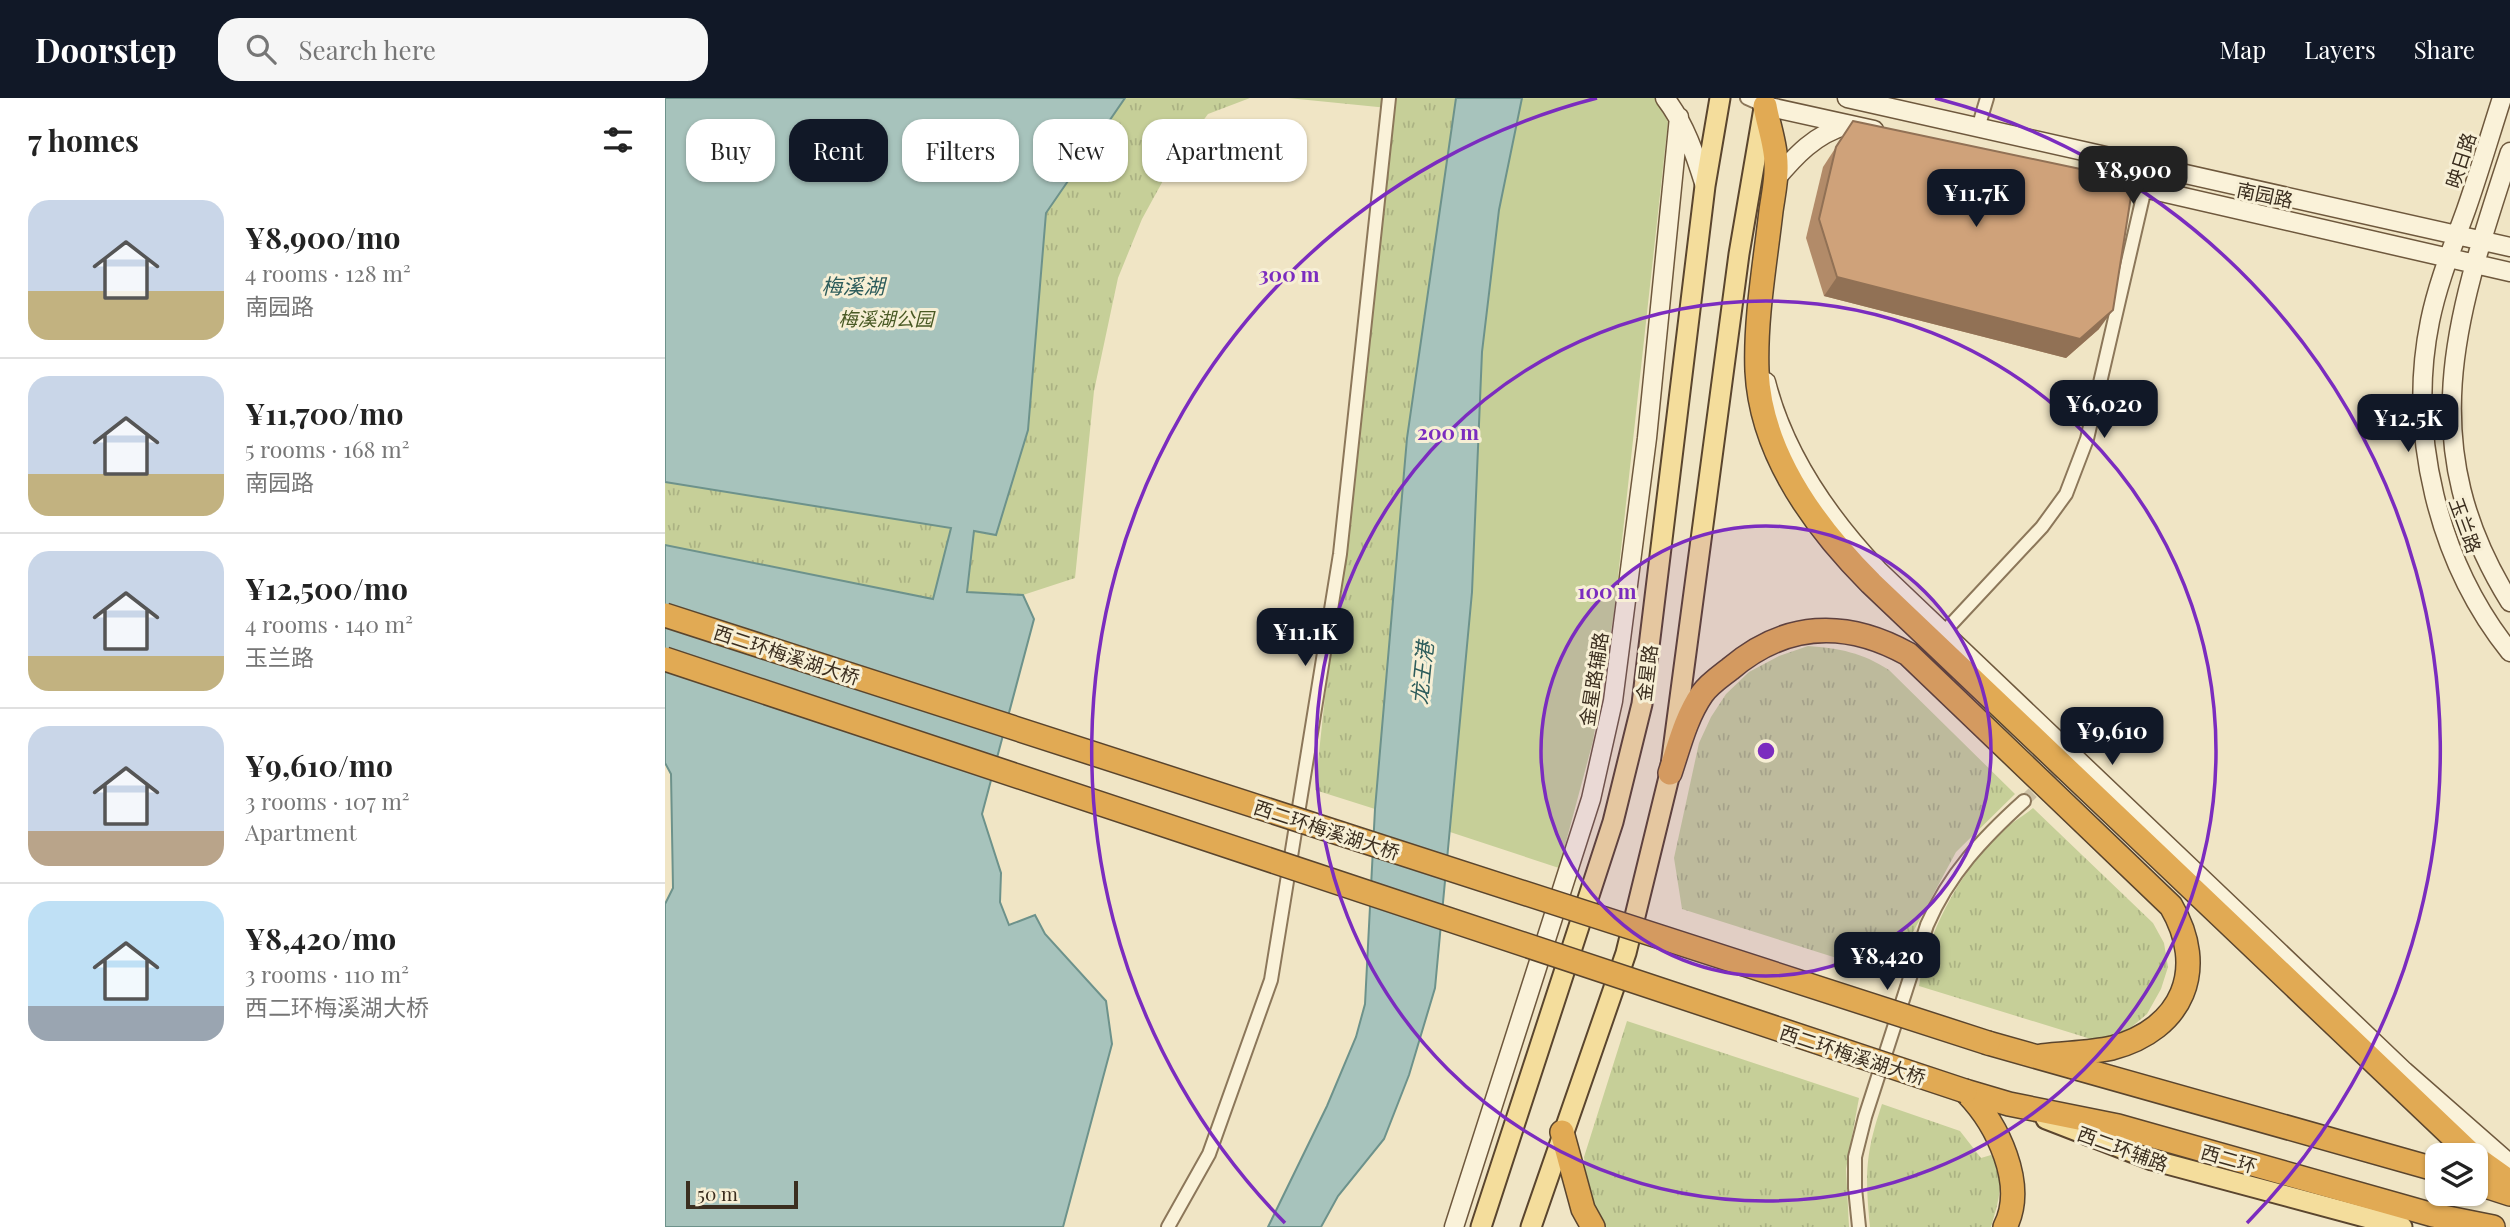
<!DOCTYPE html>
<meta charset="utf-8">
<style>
:root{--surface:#fff;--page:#f6f6f6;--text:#222;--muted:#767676;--line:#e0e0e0;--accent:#111827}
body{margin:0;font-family:"Playfair Display","Noto Sans SC",serif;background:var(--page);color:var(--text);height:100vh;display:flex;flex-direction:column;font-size:26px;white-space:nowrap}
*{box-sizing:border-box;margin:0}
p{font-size:23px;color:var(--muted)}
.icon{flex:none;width:38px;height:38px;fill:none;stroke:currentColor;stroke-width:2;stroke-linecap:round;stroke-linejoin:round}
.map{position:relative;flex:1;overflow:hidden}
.details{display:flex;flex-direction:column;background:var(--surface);width:665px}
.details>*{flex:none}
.guide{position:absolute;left:21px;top:21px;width:665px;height:63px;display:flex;gap:14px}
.fabs{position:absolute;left:1760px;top:1045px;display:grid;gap:14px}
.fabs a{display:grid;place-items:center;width:63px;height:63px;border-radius:14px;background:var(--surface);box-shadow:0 2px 5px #0004;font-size:35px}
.scale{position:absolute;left:21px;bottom:18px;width:112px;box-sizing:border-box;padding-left:7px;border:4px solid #3b2e1f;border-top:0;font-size:19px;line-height:24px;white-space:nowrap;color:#3b2e1f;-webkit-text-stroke:5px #f7efd5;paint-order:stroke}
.price{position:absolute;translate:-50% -60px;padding:0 16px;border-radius:14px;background:var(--accent);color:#fff;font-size:23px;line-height:46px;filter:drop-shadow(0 2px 4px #0008)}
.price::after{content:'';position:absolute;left:50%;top:42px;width:21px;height:16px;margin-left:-10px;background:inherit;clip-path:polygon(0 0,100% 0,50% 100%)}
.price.selected{background:#222;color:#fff}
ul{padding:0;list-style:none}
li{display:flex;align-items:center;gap:21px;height:175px;padding:0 28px}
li+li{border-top:2px solid var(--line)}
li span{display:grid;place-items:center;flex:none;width:196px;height:140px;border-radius:21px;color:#555}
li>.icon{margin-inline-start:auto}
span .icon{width:84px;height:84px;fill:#fffc;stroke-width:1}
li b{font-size:30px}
h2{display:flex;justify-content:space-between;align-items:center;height:84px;padding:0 28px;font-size:30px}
.tag{padding:0 24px;border-radius:21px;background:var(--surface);box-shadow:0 2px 5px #0004;font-size:24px;line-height:63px}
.tag.selected{background:var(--accent);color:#fff}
header{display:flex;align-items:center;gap:42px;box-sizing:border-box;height:98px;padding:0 35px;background:var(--accent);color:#fff}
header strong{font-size:33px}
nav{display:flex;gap:38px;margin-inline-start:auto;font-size:24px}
.search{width:490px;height:63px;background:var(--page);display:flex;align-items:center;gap:18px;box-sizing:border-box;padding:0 24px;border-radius:21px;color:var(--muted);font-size:26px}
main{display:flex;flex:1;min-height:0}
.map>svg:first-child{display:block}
.grass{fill:#c6cf98}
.park{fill:url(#park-tufts)}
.water{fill:#a7c3bc;stroke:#6d928b;stroke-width:2}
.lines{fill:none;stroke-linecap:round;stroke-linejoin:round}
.street-tunnel{stroke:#ccc0a4;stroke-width:12;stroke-dasharray:12 6;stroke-linecap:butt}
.street-casing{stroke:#8c775a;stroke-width:16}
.secondary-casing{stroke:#6e583d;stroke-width:21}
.primary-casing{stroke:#5a452e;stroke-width:23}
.highway-casing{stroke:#5a452e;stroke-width:26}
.street{stroke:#faf2d9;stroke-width:12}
.secondary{stroke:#faf2d9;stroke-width:18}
.primary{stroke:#f4dd9c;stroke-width:19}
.highway{stroke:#e1aa54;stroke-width:23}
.highway-bridge-casing{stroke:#5a452e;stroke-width:26;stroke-linecap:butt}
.highway-bridge{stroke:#e1aa54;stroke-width:23}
.wall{fill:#b28b69}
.shaded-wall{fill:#917155}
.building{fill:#cfa27a;stroke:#917155;stroke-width:2}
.ring{fill:none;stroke:#7b2cbf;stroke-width:3.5}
.labels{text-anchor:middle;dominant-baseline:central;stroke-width:6;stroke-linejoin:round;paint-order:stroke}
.street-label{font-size:19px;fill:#3b2e1f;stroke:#f7efd5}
.park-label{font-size:19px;font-style:italic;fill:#495924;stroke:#f7efd5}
.water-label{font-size:21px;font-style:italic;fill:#2d5c5b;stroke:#f7efd5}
.centre{fill:#7b2cbf;stroke:#f7efd5;stroke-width:3.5}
.ring-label{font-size:21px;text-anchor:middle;font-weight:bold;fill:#7b2cbf;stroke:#f7efd5;stroke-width:6;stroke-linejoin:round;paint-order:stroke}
</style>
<header>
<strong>Doorstep</strong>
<div class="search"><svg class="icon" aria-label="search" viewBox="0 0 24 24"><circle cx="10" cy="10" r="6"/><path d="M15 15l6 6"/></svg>Search here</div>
<nav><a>Map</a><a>Layers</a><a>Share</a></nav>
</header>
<main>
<section class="details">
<h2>7 homes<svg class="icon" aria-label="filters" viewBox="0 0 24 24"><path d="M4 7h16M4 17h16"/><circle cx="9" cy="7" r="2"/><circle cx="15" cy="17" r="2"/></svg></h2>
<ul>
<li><span style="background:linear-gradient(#c9d6e8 65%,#c2b280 0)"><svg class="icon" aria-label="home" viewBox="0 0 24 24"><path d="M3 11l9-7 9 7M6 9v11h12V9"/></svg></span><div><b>¥8,900/mo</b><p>4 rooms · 128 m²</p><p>南园路</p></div></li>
<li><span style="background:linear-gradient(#c9d6e8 70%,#c2b280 0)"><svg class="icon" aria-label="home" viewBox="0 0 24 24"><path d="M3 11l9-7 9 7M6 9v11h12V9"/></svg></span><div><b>¥11,700/mo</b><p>5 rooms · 168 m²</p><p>南园路</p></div></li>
<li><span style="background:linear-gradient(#c9d6e8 75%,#c2b280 0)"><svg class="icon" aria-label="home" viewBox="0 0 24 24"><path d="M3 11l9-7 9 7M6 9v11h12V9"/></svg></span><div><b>¥12,500/mo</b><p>4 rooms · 140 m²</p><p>玉兰路</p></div></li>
<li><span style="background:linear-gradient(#c9d6e8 75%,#b9a48a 0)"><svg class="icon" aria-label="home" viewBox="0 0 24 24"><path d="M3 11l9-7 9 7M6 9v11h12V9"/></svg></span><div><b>¥9,610/mo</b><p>3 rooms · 107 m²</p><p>Apartment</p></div></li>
<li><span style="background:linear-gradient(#bfe0f5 75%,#9aa5b1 0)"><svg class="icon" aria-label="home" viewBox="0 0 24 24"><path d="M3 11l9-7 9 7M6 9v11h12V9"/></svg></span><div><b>¥8,420/mo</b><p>3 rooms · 110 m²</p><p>西二环梅溪湖大桥</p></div></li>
</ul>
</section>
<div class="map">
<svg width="1845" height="1129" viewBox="0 0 1845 1129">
<defs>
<pattern id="park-tufts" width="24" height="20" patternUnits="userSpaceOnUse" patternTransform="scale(1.75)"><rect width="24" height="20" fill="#c6cf98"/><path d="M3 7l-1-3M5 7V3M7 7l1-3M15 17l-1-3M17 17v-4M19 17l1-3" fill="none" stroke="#abb283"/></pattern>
</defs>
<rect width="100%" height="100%" fill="#f0e5c5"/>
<!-- grass -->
<path class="grass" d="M 857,0 L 990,0 L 1003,24 L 949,515 L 928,643 L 894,770 L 785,734 L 807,494 L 817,254 L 834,112 Z"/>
<!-- park -->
<path class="park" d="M 0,0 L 585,0 L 543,16 L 511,59 L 477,121 L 453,180 L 429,293 L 410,480 L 358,497 L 302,495 L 268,501 L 0,447 Z
M 623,0 L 791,0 L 742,340 L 710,711 L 650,692 L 723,10 Z
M 1143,548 C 1174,550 1198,555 1224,572 L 1350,696 L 1291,754 L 1247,836 L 1235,880 L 1017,811 L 1009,760 L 1034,645 L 1046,619 L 1061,596 L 1084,574 L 1114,558 Z
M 1368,710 L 1488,825 L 1499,845 L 1503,869 L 1496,891 L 1482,916 L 1457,937 L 1426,941 L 1254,888 C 1262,836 1293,778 1330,740 C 1340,728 1356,720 1368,710 Z
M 962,923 L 1194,1000 L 1181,1071 L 1184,1129 L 934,1129 L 924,1109 L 919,1059 Z
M 1217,1006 L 1295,1033 L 1316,1060 L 1326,1057 C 1342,1079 1333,1105 1326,1129 L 1205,1129 C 1200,1078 1200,1056 1217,1006 Z"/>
<!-- water -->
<path class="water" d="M 0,0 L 460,0 L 381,115 L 363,332 L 331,437 L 309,433 L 302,494 L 358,497 L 369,521 L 317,716 L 336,775 L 335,804 L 344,827 L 370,817 L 380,836 L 441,903 L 447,946 L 398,1129 L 0,1129 L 0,806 L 8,790 L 6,676 L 0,665 L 0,447 L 268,501 L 286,430 L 0,384 Z
M 791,0 L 857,0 L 834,112 L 817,254 L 807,494 L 770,890 L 744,977 L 719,1041 L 673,1098 L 656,1129 L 603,1129 L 662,1008 L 691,939 L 700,906 L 710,711 L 742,340 Z"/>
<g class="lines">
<!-- street-tunnel -->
<path class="street-tunnel" d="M 1359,703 L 1398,666"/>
<defs>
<path id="street" d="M 1082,0 L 1100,8
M 1313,30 L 1322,0
M 1279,534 L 1377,429 L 1401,396 L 1422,341 L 1480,90
M 503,1129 L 544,1056 L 606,882 L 675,456 L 724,0
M 1194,1129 L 1190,1090 L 1190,1059 L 1200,1019 L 1262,827 C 1284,776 1318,740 1359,703"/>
<path id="secondary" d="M 1000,0 C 1020,26 1030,56 1040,88
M 1182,0 L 1845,149
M 1837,0 C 1825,37 1814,75 1801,112 C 1788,148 1773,184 1765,223 C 1742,336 1773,464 1845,554
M 1100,8 L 1209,32
M 1845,54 C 1792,216 1746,345 1845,504
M 1431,79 L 1845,174
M 1109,83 C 1130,58 1150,36 1182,27
M 1101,284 C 1119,355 1163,419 1213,472 L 1739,973 L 1845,1066
M 789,1129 L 926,701 L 948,603 L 982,340 L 1014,19"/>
<path id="primary" d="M 1381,1021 L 1487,1062 L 1737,1129
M 816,1129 L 948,724 L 977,606 L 1040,88 L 1055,0
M 866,1129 L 961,855 L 1005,675 L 1074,156 L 1099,10"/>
<path id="highway" d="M 1100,8 C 1103,26 1111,47 1111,66 C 1112,81 1108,98 1106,113 C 1100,166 1090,221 1092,273 C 1096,356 1150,429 1206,485 L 1807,1057
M 1005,675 C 1014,648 1021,619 1037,596 C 1044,586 1056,578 1065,571 C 1120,524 1180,521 1243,556 L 1506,808 C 1543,871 1518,931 1447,950 C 1425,955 1400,955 1377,958
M 1323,945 L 1773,1072
M 1300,993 L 1344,1006 L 1453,1028 L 1768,1117 L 1828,1129
M 1302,995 C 1332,1026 1362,1086 1340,1129
M 897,1034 L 918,1111 L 928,1129
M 1811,1060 L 1845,1084
M 1811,1085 L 1845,1096"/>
</defs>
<!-- street casing -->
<use href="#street" class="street-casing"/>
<!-- secondary casing -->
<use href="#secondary" class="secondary-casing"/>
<!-- primary casing -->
<use href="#primary" class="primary-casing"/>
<!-- highway casing -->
<use href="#highway" class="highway-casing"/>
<!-- street -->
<use href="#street" class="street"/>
<!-- secondary -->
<use href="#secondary" class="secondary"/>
<!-- primary -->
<use href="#primary" class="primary"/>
<!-- highway -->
<use href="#highway" class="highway"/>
<defs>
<path id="highway-bridge" d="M 0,517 L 1323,945
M 0,561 L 1300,993"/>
</defs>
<!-- highway-bridge casing -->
<use href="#highway-bridge" class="highway-bridge-casing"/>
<!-- highway-bridge -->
<use href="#highway-bridge" class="highway-bridge"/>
</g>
<!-- wall -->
<path class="wall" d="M 1188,23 L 1434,231 L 1401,260 L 1159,198 L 1141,140 L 1158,69 Z"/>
<!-- shaded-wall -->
<path class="shaded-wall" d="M 1172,179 L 1448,212 L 1434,231 L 1401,260 L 1159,198 Z"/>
<!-- building -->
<path class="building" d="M 1188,23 L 1439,76 L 1467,92 L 1448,212 L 1415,241 L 1172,179 L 1154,121 L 1171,49 Z"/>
<!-- distance rings -->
<circle cx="1101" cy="653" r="225" fill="#7b2cbf" fill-opacity=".12"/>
<g class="ring">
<circle cx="1101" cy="653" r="225"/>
<circle cx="1101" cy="653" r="450"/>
<path d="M620 1125A674 674 0 0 1 932 0M1270 0A674 674 0 0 1 1582 1125"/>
</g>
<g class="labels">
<!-- street labels -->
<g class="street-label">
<text transform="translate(1795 62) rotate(-72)">映日路</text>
<text transform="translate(1600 96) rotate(12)">南园路</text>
<text transform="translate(1801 427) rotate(70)">玉兰路</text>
<text transform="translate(122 556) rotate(18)">西二环梅溪湖大桥</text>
<text transform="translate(981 575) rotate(-83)">金星路</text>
<text transform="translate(928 581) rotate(-81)">金星路辅路</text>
<text transform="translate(662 731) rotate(18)">西二环梅溪湖大桥</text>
<text transform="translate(1188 956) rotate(18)">西二环梅溪湖大桥</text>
<text transform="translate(1458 1050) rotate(20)">西二环辅路</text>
<text transform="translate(1564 1060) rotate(16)">西二环</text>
</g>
<!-- park labels -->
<g class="park-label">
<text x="221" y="220">梅溪湖公园</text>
</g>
<!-- water labels -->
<g class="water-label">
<text x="188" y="187">梅溪湖</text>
<text transform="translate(756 575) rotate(-84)">龙王港</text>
</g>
</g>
<circle cx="1101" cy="653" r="10" class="centre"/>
<g class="ring-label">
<text x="624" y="184">300 m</text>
<text x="783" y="342">200 m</text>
<text x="942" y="501">100 m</text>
</g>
</svg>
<div class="fabs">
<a><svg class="icon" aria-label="layers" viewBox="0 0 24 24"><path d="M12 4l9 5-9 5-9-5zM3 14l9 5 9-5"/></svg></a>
</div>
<div class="scale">50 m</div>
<b class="price selected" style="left:1468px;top:108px">¥8,900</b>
<b class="price" style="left:1311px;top:131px">¥11.7K</b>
<b class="price" style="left:1439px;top:342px">¥6,020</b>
<b class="price" style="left:1743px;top:356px">¥12.5K</b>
<b class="price" style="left:640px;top:570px">¥11.1K</b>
<b class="price" style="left:1447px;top:669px">¥9,610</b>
<b class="price" style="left:1222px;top:894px">¥8,420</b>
<div class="guide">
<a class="tag">Buy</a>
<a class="tag selected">Rent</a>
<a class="tag">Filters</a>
<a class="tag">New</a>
<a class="tag">Apartment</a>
</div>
</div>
</main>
